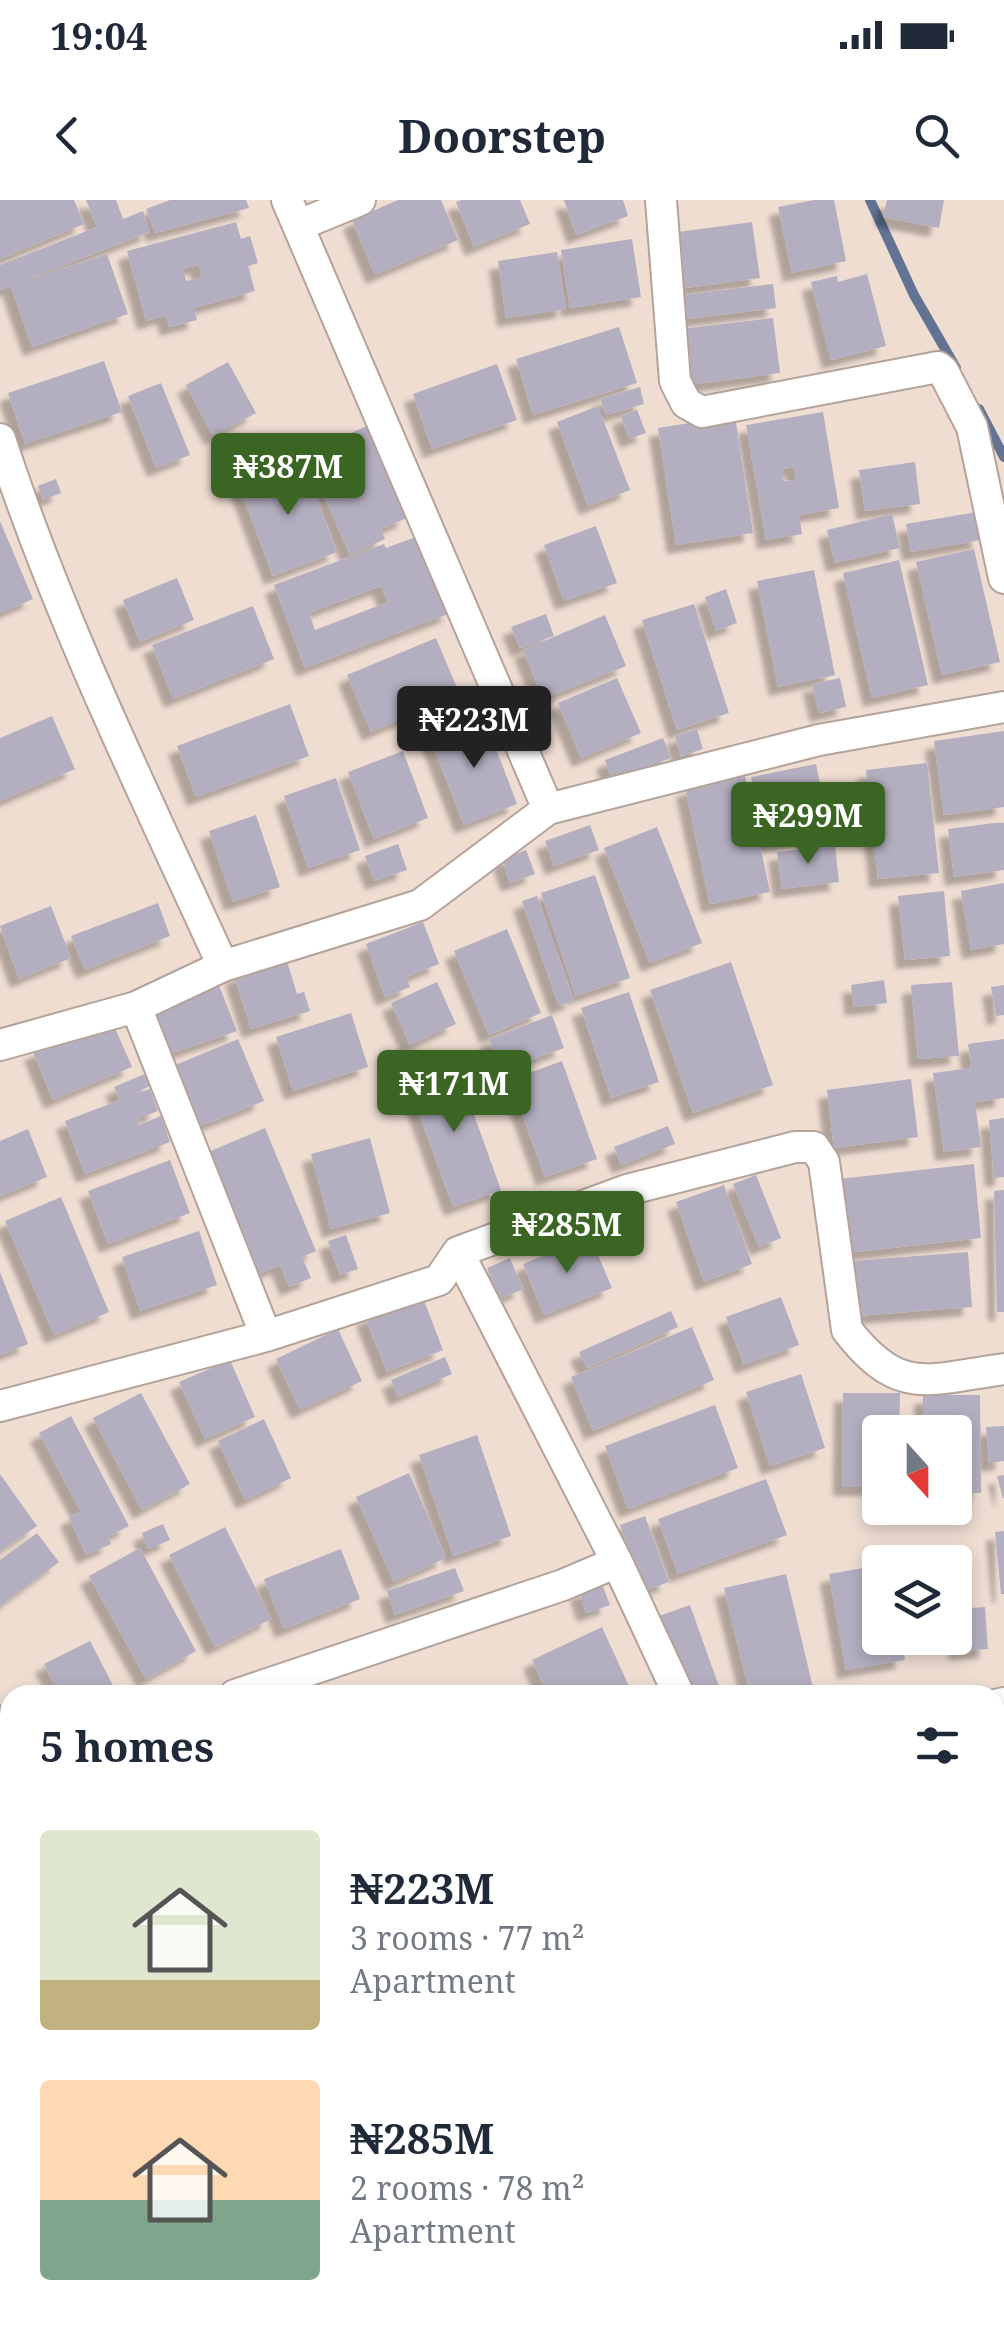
<!DOCTYPE html>
<meta charset="utf-8">
<style>
:root{--surface:#fff;--page:#f6f6f7;--text:#1f2937;--muted:#747a83;--accent:#3b6522}
body{margin:0;font-family:"Noto Serif",serif;background:var(--page);color:var(--text);height:100vh;display:flex;flex-direction:column;font-size:38px;white-space:nowrap}
*{box-sizing:border-box;margin:0}
p{font-size:32px;color:var(--muted)}
.icon{flex:none;width:55px;height:55px;fill:none;stroke:currentColor;stroke-width:2;stroke-linecap:round;stroke-linejoin:round}
.map{position:relative;flex:1;overflow:hidden}
.details{position:absolute;left:0px;top:1485px;width:1005px;height:640px;display:flex;flex-direction:column;background:var(--surface);border-radius:30px 30px 0 0;box-shadow:0 5px 15px #0003}
.details>*{flex:none}
.needle{width:65px;rotate:159deg}
.buttons{position:absolute;left:862px;top:1215px;display:grid;gap:20px}
.buttons a{display:grid;place-items:center;width:110px;height:110px;border-radius:10px;background:var(--surface);box-shadow:0 5px 15px #0003;font-size:50px}
.price{position:absolute;translate:-50% -85px;padding:0 22px;border-radius:10px;background:var(--accent);color:#fff;font-size:32px;line-height:65px;filter:drop-shadow(0 2px 5px #0008)}
.price::after{content:'';position:absolute;left:50%;top:60px;width:30px;height:22px;margin-left:-15px;background:inherit;clip-path:polygon(0 0,100% 0,50% 100%)}
.price.selected{background:#222;color:#fff}
ul{padding:0;list-style:none}
li{display:flex;align-items:center;gap:30px;height:250px;padding:0 40px}
li span{display:grid;place-items:center;flex:none;width:280px;height:200px;border-radius:10px;color:#555}
li>.icon{margin-inline-start:auto}
span .icon{width:120px;height:120px;fill:#fffc;stroke-width:1}
li b{font-size:42px}
h2{display:flex;justify-content:space-between;align-items:center;height:120px;padding:0 40px;font-size:42px}
.status{display:flex;justify-content:space-between;align-items:center;height:70px;padding:0 50px;background:var(--surface);direction:ltr}
.status svg{height:28px;fill:currentColor}
header{display:flex;justify-content:space-between;align-items:center;height:130px;padding:0 40px;background:var(--surface);font-size:45px;font-weight:700}
.map>svg:first-child{display:block}
.lines{fill:none;stroke-linecap:round;stroke-linejoin:round}
.stream{stroke:#627394;stroke-width:10}
.building{fill:#b4afc0;fill-rule:evenodd;filter:url(#shadow)}
.street-casing{stroke:#b4a399;stroke-width:34}
.secondary-casing{stroke:#b4a399;stroke-width:46}
.street{stroke:#fff;stroke-width:30}
.secondary{stroke:#fff;stroke-width:42}
</style>
<div class="status"><b>19:04</b><svg viewBox="0 0 49 12"><path d="M0 12V9h3v3zM5 12V6h3v6zM10 12V3h3v9zM15 12V0h3v12zM26 1h20v11H26zM47 4h2v5h-2z"/></svg></div>
<header><svg class="icon" aria-label="back" viewBox="0 0 24 24"><path d="M15 5l-7 7 7 7"/></svg>Doorstep<svg class="icon" aria-label="search" viewBox="0 0 24 24"><circle cx="10" cy="10" r="6"/><path d="M15 15l6 6"/></svg></header>
<div class="map">
<svg width="1004" height="2125" viewBox="0 0 1004 2125">
<defs>
<filter id="shadow"><feDropShadow dx="-9" dy="9" stdDeviation="2.5" flood-color="#0004"/></filter>
</defs>
<rect width="100%" height="100%" fill="#efddd2"/>
<g class="lines">
<!-- stream -->
<path class="stream" d="M 870,0 L 914,95 L 956,168
M 979,209 L 1004,257"/>
</g>
<!-- building -->
<path class="building" d="M 0,0 L 74,0 L 84,24 L 0,59 Z
M 86,0 L 116,0 L 123,19 L 143,11 L 150,32 L 20,82 L 107,54 L 128,114 L 32,147 L 11,86 L 0,90 L 0,65 L 97,27 Z
M 170,0 L 246,0 L 249,8 L 155,33 L 146,9 Z
M 398,0 L 441,0 L 458,40 L 375,75 L 352,20 Z
M 462,0 L 520,0 L 530,24 L 474,47 L 456,2 Z
M 564,0 L 623,0 L 628,16 L 576,35 Z
M 814,0 L 834,0 L 846,61 L 792,73 L 778,7 Z
M 887,0 L 944,0 L 939,28 L 883,17 Z
M 236,22 L 241,39 L 250,36 L 258,63 L 248,66 L 255,91 L 194,108 L 197,120 L 169,127 L 166,115 L 146,121 L 127,51 ZM 199,65 L 202,77 L 186,81 L 183,69 Z
M 752,22 L 760,78 L 678,89 L 671,33 Z
M 632,39 L 641,97 L 570,108 L 561,50 Z
M 557,52 L 566,109 L 506,118 L 498,61 Z
M 867,74 L 886,146 L 831,160 L 811,82 L 837,76 L 838,82 Z
M 773,84 L 776,108 L 678,120 L 675,96 Z
M 773,118 L 780,173 L 688,185 L 681,129 Z
M 619,127 L 637,183 L 533,215 L 516,159 Z
M 104,161 L 122,212 L 25,244 L 8,193 Z
M 228,162 L 256,213 L 213,236 L 186,185 Z
M 497,164 L 517,220 L 432,249 L 413,194 Z
M 161,183 L 190,255 L 156,268 L 128,196 Z
M 640,187 L 644,204 L 606,215 L 600,199 Z
M 598,206 L 630,290 L 588,306 L 557,222 Z
M 637,210 L 646,233 L 629,239 L 621,216 Z
M 823,212 L 839,308 L 799,315 L 802,334 L 766,340 L 746,225 ZM 794,267 L 796,280 L 784,281 L 782,269 Z
M 735,216 L 753,333 L 676,345 L 658,228 Z
M 367,226 L 407,318 L 381,329 L 385,339 L 350,355 L 313,270 L 350,255 L 342,237 Z
M 302,259 L 337,352 L 273,376 L 238,283 Z
M 915,262 L 920,304 L 865,311 L 859,270 Z
M 56,279 L 61,293 L 43,300 L 38,286 Z
M 977,312 L 981,340 L 911,352 L 906,324 Z
M 892,314 L 900,348 L 835,363 L 827,330 Z
M 0,321 L 33,399 L 0,413 Z
M 596,326 L 617,383 L 564,401 L 544,345 Z
M 421,335 L 451,413 L 305,468 L 274,385 L 384,344 L 386,348 ZM 381,386 L 388,402 L 315,430 L 309,413 Z
M 974,349 L 1000,462 L 942,475 L 916,362 Z
M 899,360 L 928,485 L 872,498 L 843,373 Z
M 814,370 L 835,475 L 778,487 L 757,381 Z
M 177,378 L 194,420 L 140,442 L 123,400 Z
M 726,389 L 737,423 L 716,431 L 705,397 Z
M 694,404 L 729,513 L 677,530 L 642,420 Z
M 253,406 L 274,459 L 173,499 L 152,445 Z
M 546,414 L 554,436 L 520,448 L 511,427 Z
M 605,415 L 626,466 L 543,499 L 523,450 Z
M 436,438 L 460,495 L 371,532 L 347,475 Z
M 617,478 L 641,533 L 581,558 L 558,503 Z
M 840,478 L 846,507 L 819,513 L 812,484 Z
M 290,504 L 309,556 L 196,597 L 177,546 Z
M 52,516 L 75,569 L 0,601 L 0,538 Z
M 484,517 L 517,604 L 464,625 L 430,538 Z
M 697,529 L 703,549 L 681,556 L 675,536 Z
M 1004,531 L 1004,607 L 944,615 L 934,541 Z
M 663,538 L 671,558 L 612,581 L 605,560 Z
M 403,551 L 428,618 L 374,639 L 348,572 Z
M 927,563 L 939,673 L 878,679 L 866,570 Z
M 816,564 L 830,632 L 765,645 L 751,577 Z
M 745,575 L 770,692 L 710,704 L 685,588 Z
M 336,578 L 360,650 L 308,668 L 284,596 Z
M 256,615 L 280,687 L 233,702 L 209,631 Z
M 994,623 L 1004,623 L 1004,670 L 954,677 L 948,629 Z
M 590,625 L 599,650 L 554,666 L 545,641 Z
M 657,627 L 702,743 L 650,763 L 604,648 Z
M 398,644 L 407,670 L 374,681 L 365,656 Z
M 835,645 L 839,682 L 782,689 L 777,652 Z
M 526,650 L 535,674 L 510,683 L 502,659 Z
M 595,675 L 630,778 L 576,796 L 541,693 Z
M 1004,683 L 1004,744 L 971,750 L 961,691 Z
M 944,691 L 950,756 L 905,760 L 898,696 Z
M 537,696 L 574,800 L 559,806 L 522,701 Z
M 158,703 L 170,736 L 85,770 L 71,736 Z
M 51,706 L 71,758 L 19,779 L 0,726 Z
M 423,722 L 439,764 L 406,777 L 410,787 L 385,797 L 366,744 Z
M 507,729 L 541,813 L 489,835 L 454,751 Z
M 286,758 L 297,794 L 304,792 L 310,811 L 251,829 L 234,775 Z
M 731,762 L 773,885 L 693,913 L 650,790 Z
M 884,780 L 887,803 L 854,807 L 851,785 Z
M 437,782 L 456,824 L 410,845 L 391,803 Z
M 952,782 L 959,856 L 918,859 L 911,785 Z
M 218,783 L 237,831 L 166,855 L 150,809 Z
M 1004,785 L 1004,815 L 996,816 L 991,787 Z
M 629,792 L 659,882 L 611,898 L 581,808 Z
M 351,813 L 368,867 L 293,891 L 276,837 Z
M 552,815 L 564,848 L 500,871 L 489,839 Z
M 111,819 L 132,867 L 53,900 L 33,852 Z
M 238,839 L 264,901 L 198,927 L 173,866 Z
M 1004,839 L 1004,898 L 975,902 L 981,947 L 944,952 L 933,873 L 971,868 L 968,844 Z
M 562,861 L 597,959 L 545,977 L 510,880 Z
M 455,862 L 501,990 L 453,1007 L 407,880 Z
M 147,873 L 152,885 L 129,896 L 150,889 L 158,911 L 137,919 L 139,925 L 161,916 L 170,942 L 85,974 L 65,921 L 120,900 L 114,887 Z
M 911,879 L 918,937 L 834,948 L 827,890 Z
M 1004,918 L 1004,977 L 994,978 L 989,920 Z
M 668,926 L 675,944 L 621,965 L 614,947 Z
M 265,928 L 316,1051 L 302,1057 L 311,1078 L 289,1087 L 280,1065 L 256,1075 L 206,953 Z
M 28,929 L 47,977 L 0,996 L 0,941 Z
M 370,938 L 390,1013 L 331,1029 L 311,954 Z
M 170,960 L 190,1013 L 108,1044 L 88,991 Z
M 974,964 L 981,1038 L 847,1053 L 839,979 Z
M 756,975 L 781,1038 L 759,1047 L 733,984 Z
M 724,985 L 752,1064 L 704,1082 L 676,1002 Z
M 1004,990 L 1004,1112 L 997,1112 L 994,991 Z
M 61,997 L 109,1112 L 54,1135 L 5,1021 Z
M 199,1031 L 217,1085 L 140,1111 L 122,1057 Z
M 346,1035 L 358,1069 L 340,1075 L 328,1041 Z
M 590,1036 L 612,1088 L 544,1115 L 523,1064 Z
M 968,1052 L 972,1107 L 856,1116 L 852,1061 Z
M 510,1058 L 523,1089 L 500,1099 L 487,1068 Z
M 0,1072 L 28,1144 L 0,1155 Z
M 422,1095 L 443,1150 L 387,1172 L 365,1117 Z
M 781,1097 L 799,1145 L 744,1165 L 726,1117 Z
M 671,1111 L 678,1127 L 587,1168 L 579,1152 Z
M 692,1127 L 714,1180 L 593,1231 L 571,1177 Z
M 338,1129 L 362,1181 L 300,1210 L 276,1159 Z
M 445,1157 L 452,1174 L 398,1197 L 391,1180 Z
M 230,1160 L 255,1217 L 205,1239 L 179,1182 Z
M 801,1174 L 825,1248 L 770,1266 L 746,1192 Z
M 141,1193 L 190,1284 L 142,1310 L 93,1218 Z
M 843,1193 L 900,1193 L 899,1232 L 880,1232 L 880,1287 L 842,1287 Z
M 923,1195 L 980,1195 L 981,1293 L 955,1293 L 955,1232 L 923,1232 Z
M 715,1205 L 738,1268 L 628,1309 L 605,1246 Z
M 71,1216 L 129,1326 L 108,1337 L 111,1344 L 86,1355 L 69,1317 L 81,1312 L 39,1233 Z
M 264,1219 L 291,1278 L 245,1300 L 218,1241 Z
M 1004,1226 L 1004,1261 L 989,1263 L 986,1227 Z
M 477,1235 L 511,1336 L 453,1356 L 419,1255 Z
M 409,1273 L 446,1358 L 394,1382 L 356,1297 Z
M 0,1274 L 37,1326 L 0,1351 Z
M 1004,1275 L 1004,1298 L 1003,1298 L 997,1276 Z
M 766,1279 L 787,1335 L 678,1374 L 658,1319 Z
M 645,1316 L 669,1382 L 644,1391 L 620,1325 Z
M 163,1324 L 170,1340 L 148,1349 L 142,1333 Z
M 225,1327 L 271,1419 L 215,1447 L 169,1355 Z
M 1004,1331 L 1004,1394 L 1001,1394 L 995,1332 Z
M 37,1333 L 59,1362 L 0,1406 L 0,1360 Z
M 140,1348 L 196,1451 L 146,1479 L 89,1376 Z
M 341,1349 L 360,1399 L 284,1429 L 264,1379 Z
M 880,1365 L 880,1438 L 901,1438 L 905,1460 L 846,1470 L 829,1374 Z
M 455,1368 L 464,1391 L 395,1415 L 387,1391 Z
M 786,1374 L 814,1492 L 750,1495 L 724,1388 Z
M 602,1384 L 610,1405 L 586,1413 L 579,1391 Z
M 690,1405 L 722,1495 L 687,1495 L 659,1416 Z
M 985,1407 L 988,1449 L 958,1451 L 955,1409 Z
M 602,1427 L 633,1495 L 548,1495 L 532,1460 Z
M 90,1441 L 118,1495 L 60,1495 L 44,1464 Z
M 0,1504 L 10,1512 L 0,1525 Z
M 1004,1537 L 1004,1613 L 1003,1613 L 995,1585 L 995,1540 Z
M 999,1673 L 1004,1692 L 1004,1740 L 995,1743 L 995,1674 Z
M 0,1702 L 10,1708 L 10,1795 L 0,1790 Z
M 10,1837 L 10,1901 L 0,1892 L 0,1848 Z
M 0,1917 L 10,1926 L 0,1940 Z
M 995,2106 L 1004,2108 L 1004,2125 L 954,2125 L 957,2115 L 995,2115 Z
M 344,2115 L 369,2115 L 368,2121 Z
M 500,2115 L 515,2115 L 559,2125 L 499,2125 Z
M 605,2115 L 668,2115 L 666,2125 L 602,2125 Z
M 739,2115 L 761,2115 L 760,2125 L 737,2125 Z
M 926,2115 L 949,2115 L 946,2125 L 924,2125 Z
M 674,2116 L 692,2119 L 691,2125 L 673,2125 Z"/>
<g class="lines">
<defs>
<path id="street" d="M 287,0 L 548,609
M 661,0 L 675,181 L 686,203 L 702,212 L 938,167 L 943,171 L 972,227 L 1004,378
M 299,25 L 360,0
M 0,239 C 59,420 144,593 223,766
M 136,807 L 266,1136
M 0,845 L 136,807 L 223,766 L 420,705 L 548,609 L 819,540 L 1004,507
M 458,1052 L 617,1362 L 679,1495
M 0,1206 L 266,1136 L 439,1080 L 458,1052 L 627,990 L 795,947 L 814,947 L 824,962 L 847,1130 C 900,1198 928,1179 1004,1169
M 235,1495 L 563,1385 L 617,1362
M 995,1505 L 1004,1503
M 0,1628 L 10,1623
M 0,1654 L 10,1659
M 995,1842 L 1004,1841
M 731,2125 L 733,2115"/>
<path id="secondary" d="M 0,2062 L 10,2066
M 137,2115 L 181,2125"/>
</defs>
<!-- street casing -->
<use href="#street" class="street-casing"/>
<!-- secondary casing -->
<use href="#secondary" class="secondary-casing"/>
<!-- street -->
<use href="#street" class="street"/>
<!-- secondary -->
<use href="#secondary" class="secondary"/>
</g>
</svg>
<div class="buttons">
<a><svg class="needle" viewBox="-14 -14 28 28"><path d="M0-13l5 13h-10z" fill="#e53935"/><path d="M0 13l5-13h-10z" fill="#747a83"/></svg></a>
<a><svg class="icon" aria-label="layers" viewBox="0 0 24 24"><path d="M12 4l9 5-9 5-9-5zM3 14l9 5 9-5"/></svg></a>
</div>
<b class="price" style="left:288px;top:318px">₦387M</b>
<b class="price selected" style="left:474px;top:571px">₦223M</b>
<b class="price" style="left:808px;top:667px">₦299M</b>
<b class="price" style="left:454px;top:935px">₦171M</b>
<b class="price" style="left:567px;top:1076px">₦285M</b>
<section class="details">
<h2>5 homes<svg class="icon" aria-label="filters" viewBox="0 0 24 24"><path d="M4 7h16M4 17h16"/><circle cx="9" cy="7" r="2"/><circle cx="15" cy="17" r="2"/></svg></h2>
<ul>
<li><span style="background:linear-gradient(#dfe7d0 75%,#c2b280 0)"><svg class="icon" aria-label="home" viewBox="0 0 24 24"><path d="M3 11l9-7 9 7M6 9v11h12V9"/></svg></span><div><b>₦223M</b><p>3 rooms · 77 m²</p><p>Apartment</p></div></li>
<li><span style="background:linear-gradient(#ffd9b3 60%,#7fa58c 0)"><svg class="icon" aria-label="home" viewBox="0 0 24 24"><path d="M3 11l9-7 9 7M6 9v11h12V9"/></svg></span><div><b>₦285M</b><p>2 rooms · 78 m²</p><p>Apartment</p></div></li>
</ul>
</section>
</div>
